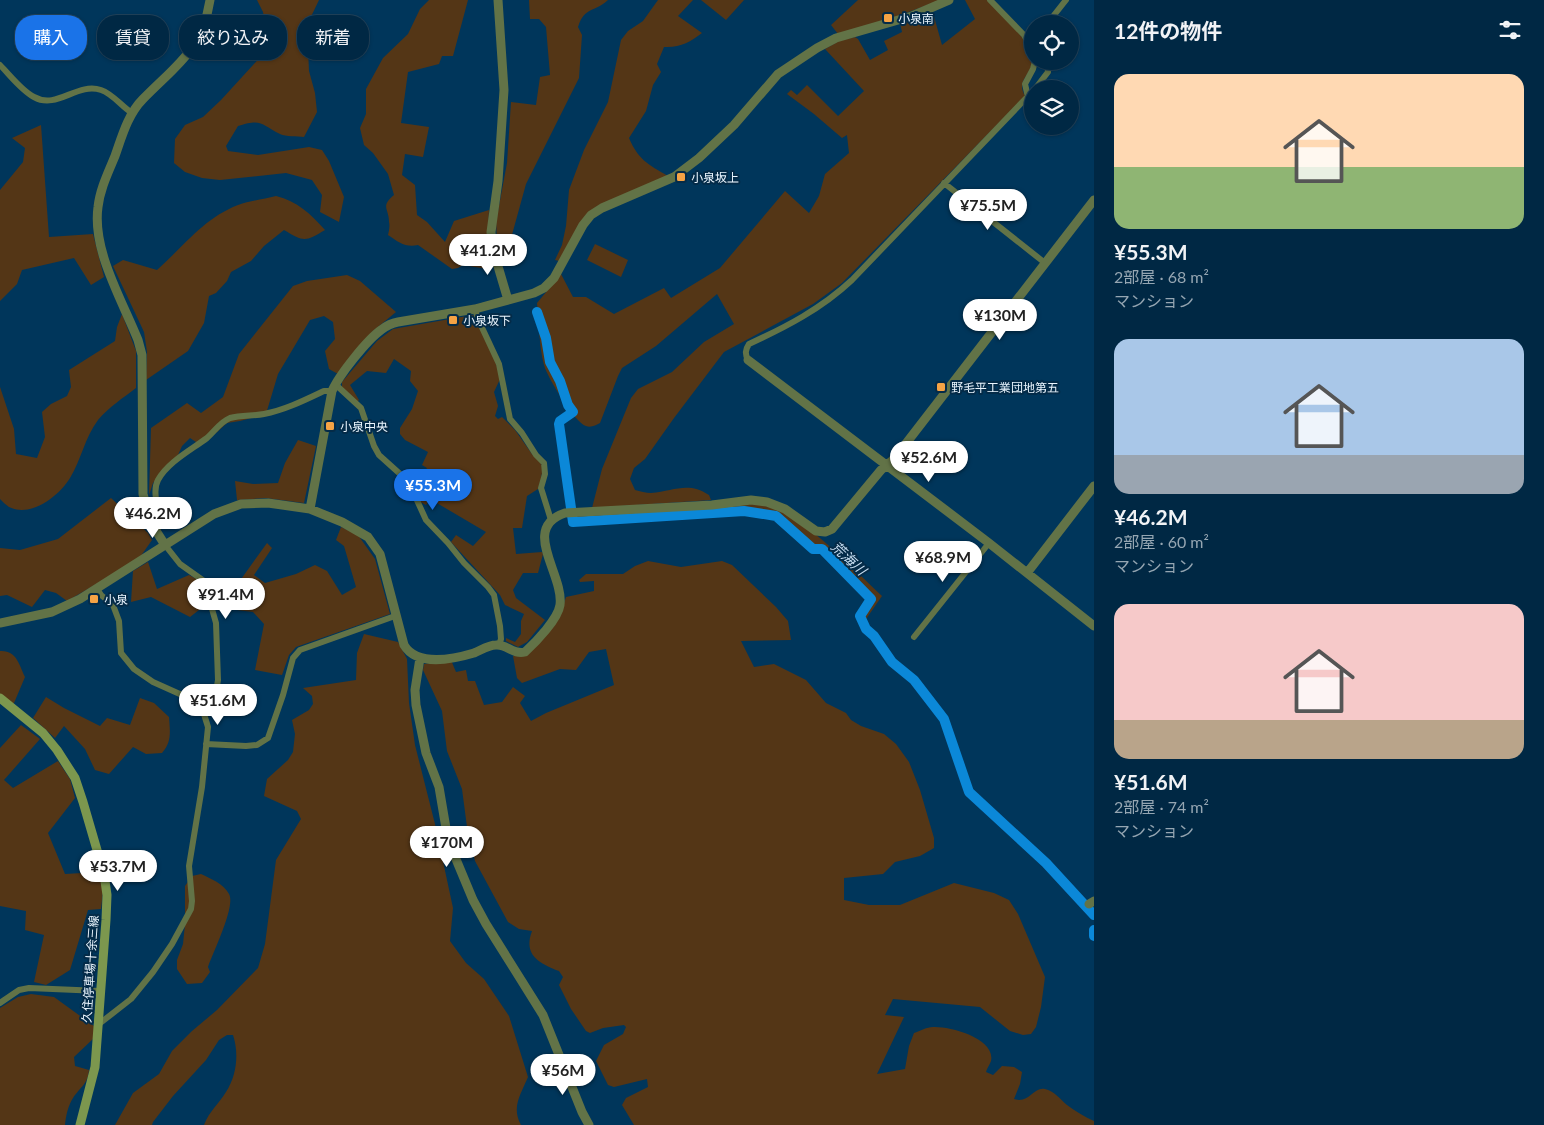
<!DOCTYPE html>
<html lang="ja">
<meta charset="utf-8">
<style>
:root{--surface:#002844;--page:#0a304b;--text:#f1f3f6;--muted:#95a6b2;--line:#22445d;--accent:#1a73e8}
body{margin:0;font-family:Lato,"Noto Sans JP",sans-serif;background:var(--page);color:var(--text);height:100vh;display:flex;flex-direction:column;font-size:19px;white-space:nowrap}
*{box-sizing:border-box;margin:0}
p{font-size:16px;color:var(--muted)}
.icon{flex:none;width:28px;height:28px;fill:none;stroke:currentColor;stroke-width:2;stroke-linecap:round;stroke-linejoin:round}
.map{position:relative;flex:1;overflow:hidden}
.sheet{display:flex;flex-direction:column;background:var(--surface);width:450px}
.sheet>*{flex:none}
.guide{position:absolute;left:15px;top:15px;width:475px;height:45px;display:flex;gap:10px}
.buttons{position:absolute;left:1024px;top:15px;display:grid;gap:10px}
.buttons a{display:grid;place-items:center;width:55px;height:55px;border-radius:50%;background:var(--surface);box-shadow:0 1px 4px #0004,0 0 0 1px var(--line);font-size:25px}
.price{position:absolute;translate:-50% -42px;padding:0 11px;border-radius:18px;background:#fff;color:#222;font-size:16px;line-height:32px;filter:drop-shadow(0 1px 2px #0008)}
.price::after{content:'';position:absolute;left:50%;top:30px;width:15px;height:11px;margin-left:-8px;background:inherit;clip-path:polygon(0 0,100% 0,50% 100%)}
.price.on{background:var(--accent);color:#fff}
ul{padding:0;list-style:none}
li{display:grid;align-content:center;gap:10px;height:265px;padding:0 20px}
li span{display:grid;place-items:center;height:155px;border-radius:15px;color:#555}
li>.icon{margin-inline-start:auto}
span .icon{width:90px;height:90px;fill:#fffc;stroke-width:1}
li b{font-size:21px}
h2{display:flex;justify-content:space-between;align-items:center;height:60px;padding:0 20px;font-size:21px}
.tag{padding:0 18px;border-radius:20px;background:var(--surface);box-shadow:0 1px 4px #0004,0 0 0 1px var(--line);font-size:18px;line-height:45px}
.tag.on{background:var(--accent);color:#fff}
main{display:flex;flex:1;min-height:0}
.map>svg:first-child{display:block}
.green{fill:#543616}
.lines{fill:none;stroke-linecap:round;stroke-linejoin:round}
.river{stroke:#0b88d8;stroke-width:10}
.minor{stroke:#627347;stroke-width:6}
.tertiary{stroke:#627347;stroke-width:9}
.secondary{stroke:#7c974e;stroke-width:9}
.poi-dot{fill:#f5a345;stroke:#042b48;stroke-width:2}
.labels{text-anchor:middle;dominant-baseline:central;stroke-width:4;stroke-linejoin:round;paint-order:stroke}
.poi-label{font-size:12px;fill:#eaf5fe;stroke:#042b48;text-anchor:start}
.street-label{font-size:12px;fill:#eaf5fe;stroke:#042b48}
.water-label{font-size:14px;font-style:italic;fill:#c8def2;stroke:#042b48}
</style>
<main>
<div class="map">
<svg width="1094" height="1125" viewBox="0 0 1094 1125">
<rect width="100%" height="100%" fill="#00365b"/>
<!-- green -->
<path class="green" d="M 257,0 L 319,0 L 307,25 L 309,71 L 315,93 L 317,112 L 304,137 C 297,136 286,137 280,134 C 261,125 263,118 238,126 L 226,146 L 228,151 L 258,155 L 309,147 L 322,150 L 329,161 L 344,197 L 339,222 L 320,212 L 322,195 L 312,180 L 286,173 L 220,180 L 202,178 L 185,172 L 174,163 L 175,139 L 185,125 L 203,117 L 221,100 L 265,52 L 254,36 L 264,18 L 263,12 Z
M 429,0 L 468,0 L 453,56 L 442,56 L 439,64 L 408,72 L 401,123 L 429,127 L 423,157 L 405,154 L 402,175 L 415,185 L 417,215 L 427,222 L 445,242 L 454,221 L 489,210 L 488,238 L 495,265 L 487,269 L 463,265 L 458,268 L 452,269 L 418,245 C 406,248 398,242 388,235 C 389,231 390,226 389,222 C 389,208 380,207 394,195 L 388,174 L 373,153 L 364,145 L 360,128 L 366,114 L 366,89 L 383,58 L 408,34 L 420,9 Z
M 529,0 L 608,0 C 594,13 585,6 578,27 L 582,35 L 579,78 L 526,184 L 510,242 L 508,256 L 501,259 L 497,241 L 496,222 L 507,163 L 511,102 L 536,105 L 540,77 L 550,75 L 546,27 L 539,19 L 530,19 Z
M 658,0 L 693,0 L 678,16 L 702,33 C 690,42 680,48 664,47 L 657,64 L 661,72 L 653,85 L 646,111 L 629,138 C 638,159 647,164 668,176 L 596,207 L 582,220 L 559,261 L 555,260 L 562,245 L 566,226 L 569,190 L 584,150 L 608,102 L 621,40 L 628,31 L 643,21 Z
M 701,0 L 744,0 L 726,20 Z
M 858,0 L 941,0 L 895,17 L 838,34 L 831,25 Z
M 965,0 L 987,0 C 1002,16 1033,40 1032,63 C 1030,77 1016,80 1025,96 L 842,283 L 813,304 L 724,352 L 674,418 L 645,459 L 634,468 L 630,479 L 635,490 C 640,491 646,493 651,493 C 674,491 688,481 709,495 L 711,500 L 592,508 L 602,469 L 631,398 L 638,389 L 672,372 L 704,342 L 734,324 L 717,294 L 656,346 L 622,368 L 618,376 L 600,423 C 596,425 591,428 586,426 C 575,423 547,377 544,365 C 539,346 539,322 537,303 L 561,274 L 573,297 L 586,297 L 614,314 L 664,288 L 671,298 L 720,268 L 785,191 L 809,213 L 819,196 L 825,174 L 849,153 L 847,135 L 842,138 L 814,114 L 787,94 L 791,90 L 797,95 L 807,85 L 838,116 L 864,91 L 825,49 L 839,41 L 855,37 L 858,39 L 870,60 L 888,50 L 884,41 L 902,32 L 900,23 L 933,13 L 942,45 L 975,19 Z
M 41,125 L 49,237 L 93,234 L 104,277 L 91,285 L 74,258 L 22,270 L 17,284 L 0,301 L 0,190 L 23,162 L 25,148 L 12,138 Z
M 276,196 C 297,201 311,214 325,230 C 305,242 304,242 284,230 L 264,246 L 251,261 L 231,272 L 227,281 L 216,293 L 209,296 L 204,323 L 188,351 L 146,380 L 147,352 L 144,332 L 113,266 L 123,260 L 157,270 C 184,246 204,218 238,205 C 250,201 264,199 276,196 Z
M 595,244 L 628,260 L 621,277 L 587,260 Z
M 347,275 L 360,281 L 396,312 L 373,331 L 338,374 L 329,369 L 325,351 L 335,339 L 333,322 L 324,316 L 310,320 L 278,374 L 266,414 L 240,421 L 227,423 L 217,432 L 199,444 L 190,438 L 182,446 L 178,455 L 153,483 L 149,495 L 151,428 L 187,403 L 201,413 L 223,397 L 239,354 L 293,286 L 307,281 Z
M 122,314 L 136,351 L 136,388 C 123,398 109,407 98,420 C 85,437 81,460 70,478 C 59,496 31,518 9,507 C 6,505 3,502 0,499 L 0,387 L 14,429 L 16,454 L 37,458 L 45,437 L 42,412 L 51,404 L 67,396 L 71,387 L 69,370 L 115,341 L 117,327 Z
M 473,315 L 489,345 L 501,377 L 494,392 L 498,406 L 495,416 L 498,419 L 502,417 L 515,430 L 532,454 L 540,462 L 543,467 L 541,479 L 538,489 L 527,496 L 522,528 L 513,528 L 516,554 L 542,552 L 543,554 L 538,573 L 523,573 L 513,590 L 516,598 L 545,620 L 527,642 L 518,647 L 506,641 L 506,638 L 515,642 L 521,634 L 521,621 L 524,614 L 505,605 L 500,595 L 451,542 L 456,535 L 473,546 L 486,532 L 430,499 L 426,505 L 419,501 L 414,490 L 427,468 L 422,465 L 428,452 L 405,440 L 400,434 L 400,428 L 412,409 L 418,391 L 410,381 L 411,371 L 394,359 L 386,373 L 367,371 L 350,385 L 359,400 L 357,402 L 342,388 L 342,382 L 377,341 L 393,329 Z
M 298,440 L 316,446 L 304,503 L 266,498 L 237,500 L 235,481 L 253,484 L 278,483 L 285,463 Z
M 111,498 L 148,533 L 152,540 L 138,560 L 67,601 L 56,593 L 45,590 L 32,607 L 7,595 L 0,596 L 0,548 L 20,550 L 58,539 Z
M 747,504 C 753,504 760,504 766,506 C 802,513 855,571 882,596 L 866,619 L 863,616 L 873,598 L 822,547 L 814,547 L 776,514 L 744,509 L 617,521 L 575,520 L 574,517 Z
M 341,527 L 358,535 L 375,559 L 390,614 L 296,647 L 289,655 L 282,675 L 255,670 L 264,624 L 253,612 L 237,610 L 239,582 L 267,543 L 272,548 L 254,575 L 265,583 L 296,574 L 315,565 L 327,571 L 342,595 L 356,587 L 344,546 L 336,540 Z
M 648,561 L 681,567 L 722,561 L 732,565 L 776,607 L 788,621 L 791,640 L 741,641 L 754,667 L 774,664 L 806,680 L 826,703 L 846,713 L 851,720 L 861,726 L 884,734 L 896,744 L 909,762 L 920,790 L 934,838 L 934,848 L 920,856 L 895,862 L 883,874 L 844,878 L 844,900 L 869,905 L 900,905 L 954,883 L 994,893 L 1009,900 L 1018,914 L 1045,977 L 1041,1007 L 1036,1027 L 1031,1034 L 1023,1035 L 1010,1031 L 980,1007 L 893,999 L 885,1015 L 904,1017 L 877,1074 L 905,1069 L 909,1046 L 914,1033 C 920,1031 927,1027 933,1027 C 949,1026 996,1038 991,1061 C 990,1064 987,1068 986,1072 L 993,1075 L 1002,1066 L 1014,1067 L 1022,1072 L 1020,1084 L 1014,1099 C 1029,1104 1034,1086 1045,1089 C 1054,1091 1060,1099 1067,1105 C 1075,1111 1085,1117 1094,1121 L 1094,1125 L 634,1125 L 622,1105 L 626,1098 L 648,1087 L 647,1079 L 614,1087 L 608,1085 L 596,1061 L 604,1045 L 623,1034 L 626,1027 L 624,1025 L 603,1028 L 590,1033 L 586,1031 L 571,1009 L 559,985 L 563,977 L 559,971 C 539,963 523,955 532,931 L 519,929 L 508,922 L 475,861 L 467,827 L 462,789 L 447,751 L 442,711 L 423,670 L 424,664 L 451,660 L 456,672 L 466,670 L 468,681 L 475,681 L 484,705 L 502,702 L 513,687 L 525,696 L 520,703 L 531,721 L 546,713 L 614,685 L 606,649 L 589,652 L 576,670 L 560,669 L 522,683 L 517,678 L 513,656 L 521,656 L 561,612 L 566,597 L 594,591 L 594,581 L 580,582 L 579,580 L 586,574 L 623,574 L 635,566 Z
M 148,562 L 157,589 L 189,575 L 215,589 L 217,596 L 190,617 L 151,597 L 131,602 L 133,571 Z
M 364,634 L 398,642 L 407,659 L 409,703 L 415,745 L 435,824 L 453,908 L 450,941 L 466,963 L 484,979 L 509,1016 L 528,1077 C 521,1094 511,1107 521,1125 L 204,1125 C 210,1110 218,1105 226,1092 C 237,1075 239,1053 233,1035 L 227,1035 L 219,1040 L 206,1060 L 173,1096 L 153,1122 L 152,1125 L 115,1125 L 133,1093 L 159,1074 L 172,1051 L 192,1031 L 217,1010 L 258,968 L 265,944 L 276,860 L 301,819 L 297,811 L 264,796 L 267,779 L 288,760 L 293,752 L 295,734 L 292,720 L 309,710 L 313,704 L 312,696 L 303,688 L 356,680 L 357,653 Z
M 0,651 C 17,650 19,665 25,677 L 14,703 L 5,704 L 0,702 Z
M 46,697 L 64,708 L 100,726 L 107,718 L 130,725 L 140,698 L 154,703 L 169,717 C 170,731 172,742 162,753 L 146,754 L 133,747 L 109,774 L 95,770 L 85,749 L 64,726 L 55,738 L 33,718 Z
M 21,725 L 40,739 L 4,780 L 13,788 L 58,761 L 70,779 L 75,798 L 48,833 L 65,874 L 99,872 L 103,891 L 101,909 L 88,910 L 70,970 L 46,985 L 34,982 L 44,935 L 25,930 L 26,911 L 0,906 L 0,748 Z
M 201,874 C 211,879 223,883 229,894 C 236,906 213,952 208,967 L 210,972 L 202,983 L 187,984 L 177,969 L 177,960 L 183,944 L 185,924 L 185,886 L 192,876 Z
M 31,994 L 54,997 L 94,1026 L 94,1038 L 74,1057 L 75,1066 L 89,1070 C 88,1084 81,1086 73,1098 C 68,1106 66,1115 65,1125 L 0,1125 L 0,1008 L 18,997 Z"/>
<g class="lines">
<!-- river -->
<path class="river" d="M 537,312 L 546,338 L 550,362 L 560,381 L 568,405 L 573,412 L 560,421 L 559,424 L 573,522 L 744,511 L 776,516 L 813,549 L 822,549 L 871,599 L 860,616 L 866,629 L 874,636 L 892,662 L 914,680 L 944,719 L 969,792 L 1046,863 L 1094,915
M 1094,930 L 1094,936"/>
<!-- minor -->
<path class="minor" d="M 990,0 L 1024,35 L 1032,49
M 1047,24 L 1066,0
M 0,65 C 10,75 21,90 34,97 C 57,110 77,82 101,90 C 113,94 121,106 132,113
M 1035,89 L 1048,72 L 1047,61
M 1028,97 L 1025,84 L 1033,69 L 1035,61
M 944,183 L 1045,263
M 475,309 L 478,319 L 499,364 L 510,419 L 522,433 L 536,455 L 544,463 L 545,474 L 541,488 L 551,520
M 748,360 C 745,354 745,350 749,344 C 786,327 821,309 852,280 L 1032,92
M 335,384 L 361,408 L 374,446 L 379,455 L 399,473 L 410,485 L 426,520 L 448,543 L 464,563 L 488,587 L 494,595 L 500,626 L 501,639 L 499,645
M 156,533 C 164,517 150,495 158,480 C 168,462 191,450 207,438 C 215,431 220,422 230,418 C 241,415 253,416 264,414 C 285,410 305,400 324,391 L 332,391
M 165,545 L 180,564 L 204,581 L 216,623 L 218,680 L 216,692 L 203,711
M 97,589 L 101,595 L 113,605 L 119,621 L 121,653 L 134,669 L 153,682 L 182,695 L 203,711 L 208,727 L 202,787 L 189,866 L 192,901 L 191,909 L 172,944 L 153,972 L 131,999 L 99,1024
M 914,637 L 989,543
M 206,744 L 246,746 L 257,745 L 268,738 L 283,695 L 293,658 L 300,650 L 395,616
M 0,1003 L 19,990 L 29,988 L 100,991"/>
<!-- tertiary -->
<path class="tertiary" d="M 498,0 L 504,90 L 498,181 L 491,232 L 492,246 L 508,300
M 748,360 L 989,543 L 1094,626
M 310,509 L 332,391 C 339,375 367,340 381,330 C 386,326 392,323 398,322 L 475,309 L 534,293 L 544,288 L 554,278 L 583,225 L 591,215 L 602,208 L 674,177 L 699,158 L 734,125 L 778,74 L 817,48 L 836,38 L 912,16 L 949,0
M 165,545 L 151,523 L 143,494 L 142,355 L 138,340 C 122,300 92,250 98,207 C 100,189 108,173 115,156 C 122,136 128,114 143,99 C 176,65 202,51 210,0
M 1027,573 L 1094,486
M 0,623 L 52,612 L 80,599 L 214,514 L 241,504 L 268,503 L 310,509 L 342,522 L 368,537 L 380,554 L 404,645 C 417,667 454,659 474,653 C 481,650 489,645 496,645 C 507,644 513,655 525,652 C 536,642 558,619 560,605 C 564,574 520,528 565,513 L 712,505 L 751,500 L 767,502 L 785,509 L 816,531 L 825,532 L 832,529 L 881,470 L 894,459 L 1094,200
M 420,658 L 415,690 L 416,705 L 426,753 L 439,787 L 448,840 L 473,900 L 486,924 L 543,1015 L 582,1112 L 589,1125
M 1089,904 L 1094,901"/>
<!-- secondary -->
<path class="secondary" d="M 0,698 L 43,733 L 57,750 L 75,778 L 83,802 L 104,874 L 107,895 L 106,920 L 95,1067 L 80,1125"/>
</g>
<!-- markers -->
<g class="poi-dot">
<rect x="883" y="13" width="10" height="10" rx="2.5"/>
<rect x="676" y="172" width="10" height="10" rx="2.5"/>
<rect x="448" y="315" width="10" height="10" rx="2.5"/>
<rect x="936" y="382" width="10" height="10" rx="2.5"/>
<rect x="325" y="421" width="10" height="10" rx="2.5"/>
<rect x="89" y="594" width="10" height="10" rx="2.5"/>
</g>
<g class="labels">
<!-- poi labels -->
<g class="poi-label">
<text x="898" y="18">小泉南</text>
<text x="691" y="177">小泉坂上</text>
<text x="463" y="320">小泉坂下</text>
<text x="951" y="387">野毛平工業団地第五</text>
<text x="340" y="426">小泉中央</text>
<text x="104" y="599">小泉</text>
</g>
<!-- street labels -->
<g class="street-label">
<text transform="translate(90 969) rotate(-86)">久住停車場十余三線</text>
</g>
<!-- water labels -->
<g class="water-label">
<text transform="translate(849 558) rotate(43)">荒海川</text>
</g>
</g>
</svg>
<div class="buttons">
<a><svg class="icon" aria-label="locate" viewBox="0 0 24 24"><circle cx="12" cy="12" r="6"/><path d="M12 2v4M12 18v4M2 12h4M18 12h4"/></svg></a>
<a><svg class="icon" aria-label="layers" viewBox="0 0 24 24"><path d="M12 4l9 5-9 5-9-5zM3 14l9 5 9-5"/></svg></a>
</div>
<b class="price" style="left:988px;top:231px">¥75.5M</b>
<b class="price" style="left:488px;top:276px">¥41.2M</b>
<b class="price" style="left:1000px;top:341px">¥130M</b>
<b class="price" style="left:929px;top:483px">¥52.6M</b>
<b class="price on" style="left:433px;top:511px">¥55.3M</b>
<b class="price" style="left:153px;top:539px">¥46.2M</b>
<b class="price" style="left:943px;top:583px">¥68.9M</b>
<b class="price" style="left:226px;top:620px">¥91.4M</b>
<b class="price" style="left:218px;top:726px">¥51.6M</b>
<b class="price" style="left:447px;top:868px">¥170M</b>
<b class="price" style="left:118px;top:892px">¥53.7M</b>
<b class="price" style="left:563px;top:1096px">¥56M</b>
<div class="guide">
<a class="tag on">購入</a>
<a class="tag">賃貸</a>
<a class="tag">絞り込み</a>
<a class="tag">新着</a>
</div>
</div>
<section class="sheet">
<h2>12件の物件<svg class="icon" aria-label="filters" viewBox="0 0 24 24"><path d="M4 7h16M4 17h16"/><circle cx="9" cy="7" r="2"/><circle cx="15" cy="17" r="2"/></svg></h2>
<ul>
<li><span style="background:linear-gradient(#ffd9b3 60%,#8fb573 0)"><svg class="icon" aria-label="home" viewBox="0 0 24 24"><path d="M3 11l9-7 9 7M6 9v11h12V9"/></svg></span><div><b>¥55.3M</b><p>2部屋 · 68 m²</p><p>マンション</p></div></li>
<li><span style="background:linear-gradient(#a9c7e8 75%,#9aa5b1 0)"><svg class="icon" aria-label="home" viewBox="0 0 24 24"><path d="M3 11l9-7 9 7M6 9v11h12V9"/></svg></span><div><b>¥46.2M</b><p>2部屋 · 60 m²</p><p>マンション</p></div></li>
<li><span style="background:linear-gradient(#f6c9c9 75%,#b9a48a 0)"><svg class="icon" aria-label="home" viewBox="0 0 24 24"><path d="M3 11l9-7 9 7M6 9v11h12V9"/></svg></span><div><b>¥51.6M</b><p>2部屋 · 74 m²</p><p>マンション</p></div></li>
</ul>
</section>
</main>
